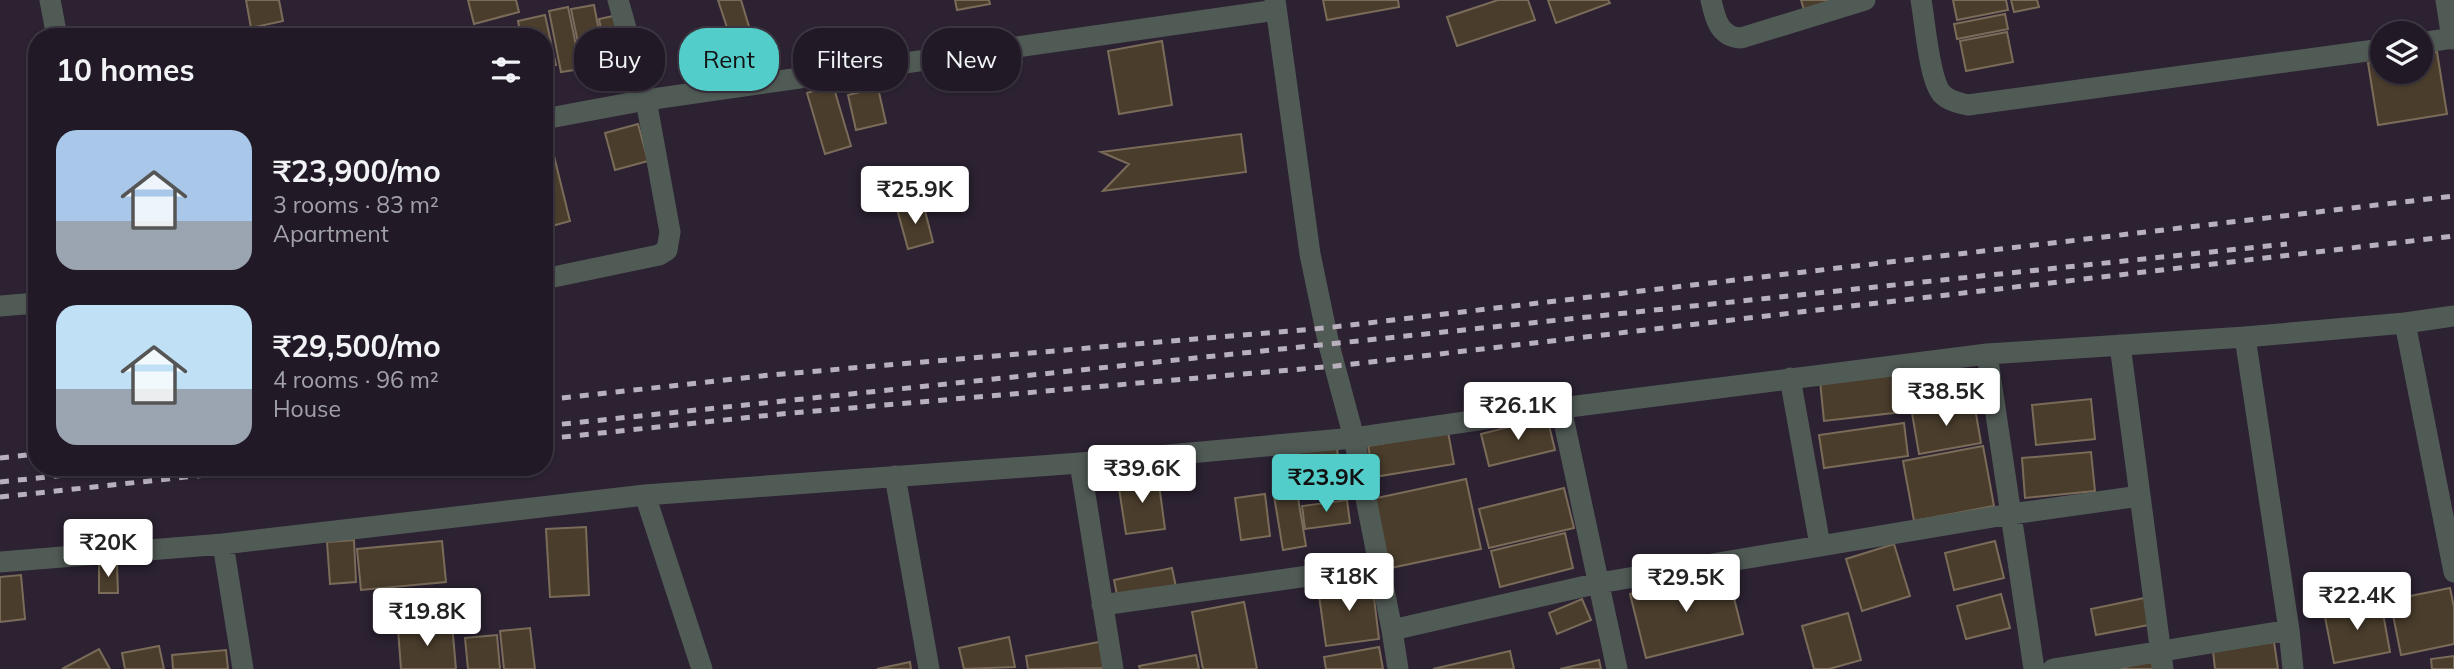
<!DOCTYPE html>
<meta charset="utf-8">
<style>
:root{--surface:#211a26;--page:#2d2732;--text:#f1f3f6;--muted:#a2a1a7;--line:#3e3843;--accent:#53cdca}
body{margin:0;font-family:Mulish,sans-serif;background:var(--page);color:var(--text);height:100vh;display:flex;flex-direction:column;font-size:26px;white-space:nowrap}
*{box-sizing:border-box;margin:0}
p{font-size:23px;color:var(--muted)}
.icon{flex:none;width:38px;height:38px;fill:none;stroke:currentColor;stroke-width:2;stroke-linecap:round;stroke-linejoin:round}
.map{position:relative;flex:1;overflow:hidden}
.sheet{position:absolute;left:28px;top:28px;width:525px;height:448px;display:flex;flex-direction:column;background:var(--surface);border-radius:28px;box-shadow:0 2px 5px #0004,0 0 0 2px var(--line)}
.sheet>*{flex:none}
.guide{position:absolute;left:574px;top:28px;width:665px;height:63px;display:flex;gap:14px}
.controls{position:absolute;left:2370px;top:21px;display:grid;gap:14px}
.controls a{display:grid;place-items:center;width:63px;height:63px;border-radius:50%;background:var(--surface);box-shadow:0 2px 5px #0004,0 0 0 2px var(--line);font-size:35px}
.price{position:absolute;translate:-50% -60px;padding:0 16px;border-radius:7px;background:#fff;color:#222;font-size:23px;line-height:46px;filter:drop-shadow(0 2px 4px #0008)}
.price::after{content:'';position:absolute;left:50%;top:42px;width:21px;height:16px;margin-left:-10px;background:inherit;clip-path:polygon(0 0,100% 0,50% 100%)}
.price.selected{background:var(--accent);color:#111}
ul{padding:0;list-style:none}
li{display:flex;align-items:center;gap:21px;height:175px;padding:0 28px}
li span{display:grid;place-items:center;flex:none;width:196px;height:140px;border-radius:21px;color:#555}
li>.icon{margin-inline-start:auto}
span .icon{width:84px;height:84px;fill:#fffc;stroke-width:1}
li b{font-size:30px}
h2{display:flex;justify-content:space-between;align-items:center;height:84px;padding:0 28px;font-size:30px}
.chip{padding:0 24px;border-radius:28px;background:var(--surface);box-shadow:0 2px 5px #0004,0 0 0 2px var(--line);font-size:24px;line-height:63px}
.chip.selected{background:var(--accent);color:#111}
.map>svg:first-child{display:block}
.building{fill:#4a3d2c;stroke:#7a6c59;stroke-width:2}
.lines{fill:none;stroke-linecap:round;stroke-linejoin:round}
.minor{stroke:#515b56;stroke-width:21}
.rail{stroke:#b8b0bd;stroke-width:5;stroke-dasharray:9 9;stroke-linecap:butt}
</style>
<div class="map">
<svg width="2454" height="669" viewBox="0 0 2454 669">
<rect width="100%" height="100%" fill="#2c2232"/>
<!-- building -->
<path class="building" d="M 246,0 L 279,0 L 283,21 L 251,28 Z
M 468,0 L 516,0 L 519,12 L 474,24 Z
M 718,0 L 741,0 L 754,43 L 734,49 Z
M 955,0 L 989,0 L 990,4 L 957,10 Z
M 1323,0 L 1398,0 L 1399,7 L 1327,20 Z
M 1498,0 L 1528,0 L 1535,20 L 1457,46 L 1447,17 Z
M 1548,0 L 1608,0 L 1610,3 L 1556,23 Z
M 1801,0 L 1841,0 L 1805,13 Z
M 1953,0 L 2006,0 L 2008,10 L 1957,20 Z
M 2011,0 L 2037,0 L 2039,7 L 2014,12 Z
M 594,5 L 604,57 L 582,62 L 571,9 Z
M 568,7 L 581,69 L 561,72 L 549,11 Z
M 2005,14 L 2008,29 L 1957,39 L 1954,24 Z
M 545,15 L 556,65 L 544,67 L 544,37 L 521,37 L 518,21 Z
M 618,15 L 626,51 L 606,54 L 599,19 Z
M 286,30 L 288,37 L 261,37 Z
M 2007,32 L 2013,62 L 1966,71 L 1960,41 Z
M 1162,41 L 1172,105 L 1119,114 L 1108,51 Z
M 2437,52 L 2447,114 L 2378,125 L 2368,63 L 2382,60 L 2382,72 L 2420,72 L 2420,54 Z
M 833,85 L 851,146 L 825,154 L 807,93 Z
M 878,88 L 886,123 L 856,130 L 848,95 Z
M 638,124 L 648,161 L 615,170 L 605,133 Z
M 1241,134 L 1246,172 L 1103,191 L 1129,164 L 1101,152 Z
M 554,156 L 570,221 L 548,227 L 544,213 L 544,159 Z
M 923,203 L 933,242 L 908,249 L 897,209 Z
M 1960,363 L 1964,395 L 1910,402 L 1906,371 Z
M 1897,372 L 1902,412 L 1824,421 L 1820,381 Z
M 2091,399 L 2095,439 L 2036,445 L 2032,405 Z
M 1974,402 L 1981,443 L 1919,454 L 1912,413 Z
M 1547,417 L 1555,450 L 1489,466 L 1481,434 Z
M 1904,423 L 1908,456 L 1824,468 L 1819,435 Z
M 1448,432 L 1454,464 L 1374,477 L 1368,446 Z
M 1983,446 L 1994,506 L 1914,521 L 1903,461 Z
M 1337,447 L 1340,479 L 1301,484 L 1297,452 Z
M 2091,452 L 2095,491 L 2025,498 L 2022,458 Z
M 1158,477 L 1165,529 L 1126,534 L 1118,482 Z
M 1466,479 L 1481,549 L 1386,569 L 1372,499 Z
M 1296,486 L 1306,546 L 1283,550 L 1273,490 Z
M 1564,488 L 1574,528 L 1489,548 L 1479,509 Z
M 1265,494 L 1270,536 L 1241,540 L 1235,498 Z
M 1347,500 L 1350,523 L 1305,529 L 1302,506 Z
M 586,527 L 589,595 L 550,597 L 546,529 Z
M 1565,533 L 1573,568 L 1500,587 L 1491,551 Z
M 354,540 L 356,582 L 330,584 L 327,542 Z
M 442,541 L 446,582 L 361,590 L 357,549 Z
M 1995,541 L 2004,578 L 1954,590 L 1945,553 Z
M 1894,544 L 1910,596 L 1862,611 L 1846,559 Z
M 99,564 L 117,564 L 118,593 L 99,593 Z
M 1172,568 L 1176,587 L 1118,600 L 1114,580 Z
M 1727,570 L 1743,634 L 1646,658 L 1630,594 Z
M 21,575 L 25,619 L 0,622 L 0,577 Z
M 1372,581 L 1379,639 L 1326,646 L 1318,588 Z
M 2450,588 L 2454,607 L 2454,644 L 2401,655 L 2390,600 Z
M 2001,594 L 2010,628 L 1966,639 L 1957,606 Z
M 2149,597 L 2154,624 L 2096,635 L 2091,609 Z
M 1582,599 L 1591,620 L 1557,634 L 1549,613 Z
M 1244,602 L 1257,669 L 1203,669 L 1192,612 Z
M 2381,602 L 2390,652 L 2334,663 L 2324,612 Z
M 1848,613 L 1861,660 L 1829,669 L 1814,669 L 1802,626 Z
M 452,624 L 456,669 L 401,669 L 398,629 Z
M 530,628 L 535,669 L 504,669 L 500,631 Z
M 497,635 L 500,669 L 468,669 L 465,638 Z
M 1009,637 L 1015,667 L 964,669 L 959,648 Z
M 1104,641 L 1108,668 L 1028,669 L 1026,656 Z
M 2274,642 L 2278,669 L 2215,669 L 2213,651 Z
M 159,646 L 164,669 L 125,669 L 122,653 Z
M 1379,647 L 1383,669 L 1326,669 L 1324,657 Z
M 99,649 L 110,669 L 62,669 Z
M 226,650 L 228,669 L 173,669 L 172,655 Z
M 1510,651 L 1514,669 L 1433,669 Z
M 1196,655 L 1199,669 L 1140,669 L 1139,666 Z
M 2454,656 L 2454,669 L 2432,669 L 2431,659 Z
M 1599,660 L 1601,669 L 1560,669 Z
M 2152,661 L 2153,669 L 2116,669 Z
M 910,662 L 911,669 L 877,669 Z"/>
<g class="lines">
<!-- minor -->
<path class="minor" d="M 50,0 L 57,37
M 1275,0 L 1310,254 L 1329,345 L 1354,438 L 1392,630
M 1711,0 C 1715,18 1719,37 1741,38 L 1865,0
M 1921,0 C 1925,21 1929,80 1942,94 C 1949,101 1959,103 1968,105 L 2382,49
M 2446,0 L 2452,39
M 2420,43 L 2454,38
M 544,119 L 646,100 L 1276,10
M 544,279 L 659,255 L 667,250 L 670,232 L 646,100 L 618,0
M 0,306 L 37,303
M 2405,323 L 2454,572
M 2245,337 L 2289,630 L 2293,669
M 2120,345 L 2163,669
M 1987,354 L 2034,669
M 1790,378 L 1820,545
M 1561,408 L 1617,669
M 1080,463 L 1113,669
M 895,476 L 929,669
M 645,495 L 702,669
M 223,544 L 243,669
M 0,562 L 223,544 L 645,495 L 1080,463 L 1354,438 L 1561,408 L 1987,354 L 2245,337 L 2405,323 L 2454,316
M 1102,605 L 1379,566
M 1398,669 L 1392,630 L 1599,583 L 2011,514 L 2140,496
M 2053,669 L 2289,630"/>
<!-- rail -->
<path class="rail" d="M 544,400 L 770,375 L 1325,328 L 2454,196
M 544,426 L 2287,244
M 544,439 L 781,414 L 1336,366 L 2454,236
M 0,458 L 37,454
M 0,482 L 142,467
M 0,497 L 280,467"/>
</g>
</svg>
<div class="controls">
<a><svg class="icon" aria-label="layers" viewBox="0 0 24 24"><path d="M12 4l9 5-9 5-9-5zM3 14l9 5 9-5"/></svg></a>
</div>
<b class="price" style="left:915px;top:226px">₹25.9K</b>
<b class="price" style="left:1946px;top:428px">₹38.5K</b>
<b class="price" style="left:1518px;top:442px">₹26.1K</b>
<b class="price" style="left:1142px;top:505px">₹39.6K</b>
<b class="price selected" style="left:1326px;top:514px">₹23.9K</b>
<b class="price" style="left:108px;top:579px">₹20K</b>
<b class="price" style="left:1349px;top:613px">₹18K</b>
<b class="price" style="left:1686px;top:614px">₹29.5K</b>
<b class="price" style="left:2357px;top:632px">₹22.4K</b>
<b class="price" style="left:427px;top:648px">₹19.8K</b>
<div class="guide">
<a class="chip">Buy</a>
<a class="chip selected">Rent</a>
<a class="chip">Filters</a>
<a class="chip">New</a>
</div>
<section class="sheet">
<h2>10 homes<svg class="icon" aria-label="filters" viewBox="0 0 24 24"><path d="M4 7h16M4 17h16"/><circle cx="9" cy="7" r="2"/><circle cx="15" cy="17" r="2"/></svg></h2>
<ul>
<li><span style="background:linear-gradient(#a9c7e8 65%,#9aa5b1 0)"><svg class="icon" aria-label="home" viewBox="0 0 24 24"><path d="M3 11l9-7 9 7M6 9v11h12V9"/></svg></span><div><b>₹23,900/mo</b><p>3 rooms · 83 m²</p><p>Apartment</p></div></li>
<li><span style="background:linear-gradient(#bfe0f5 60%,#9aa5b1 0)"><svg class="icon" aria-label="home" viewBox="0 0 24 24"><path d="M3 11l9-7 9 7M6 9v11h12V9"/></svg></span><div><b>₹29,500/mo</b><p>4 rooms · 96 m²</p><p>House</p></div></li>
</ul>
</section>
</div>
